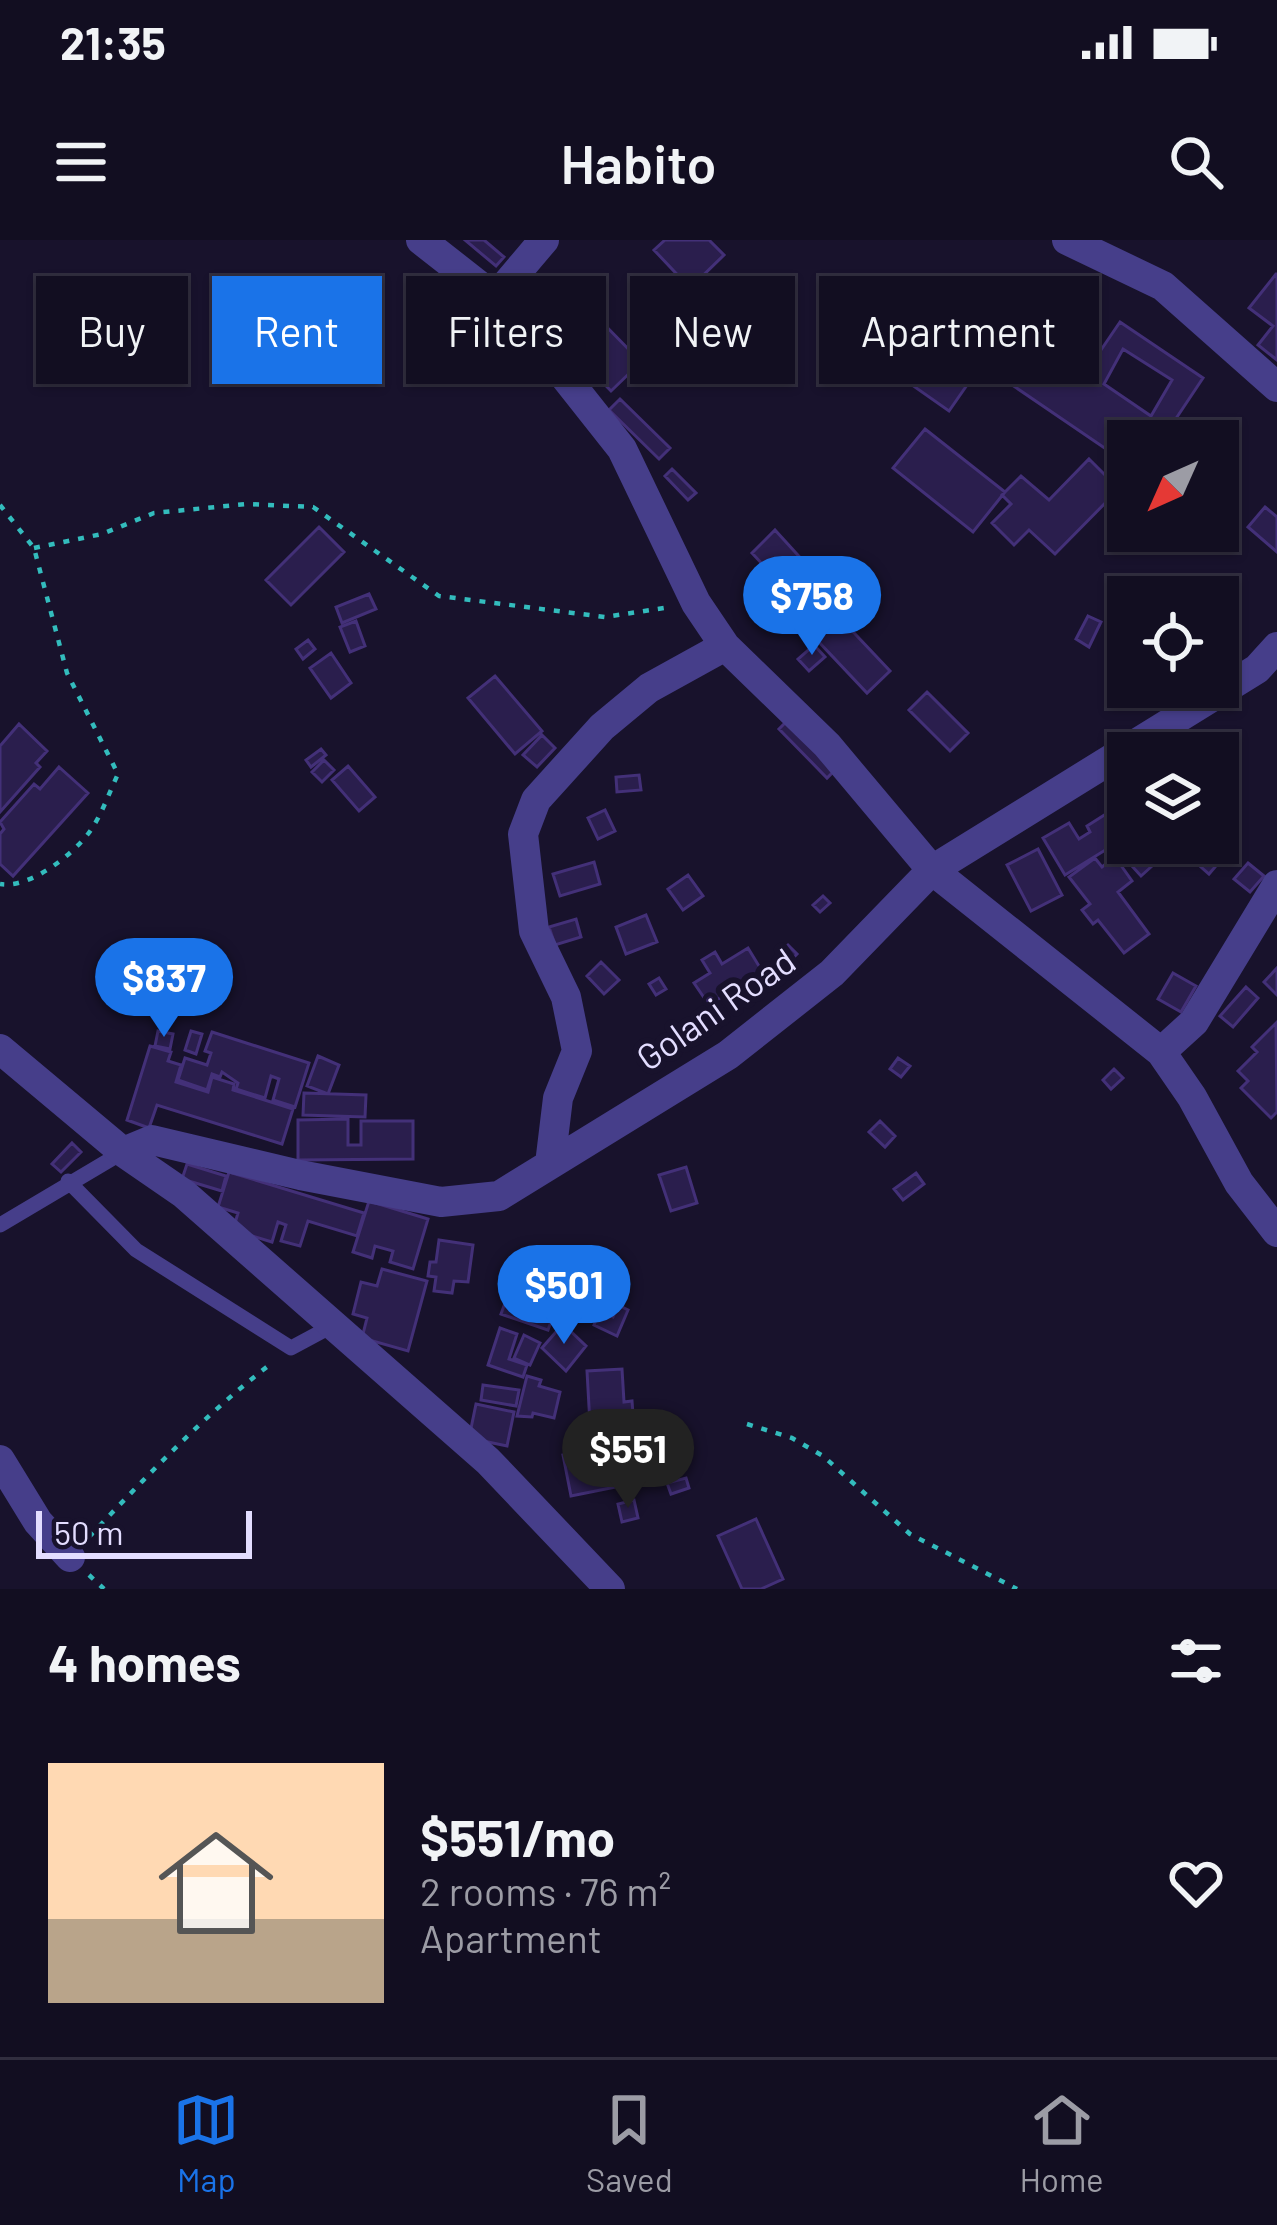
<!DOCTYPE html>
<meta charset="utf-8">
<style>
:root{--surface:#120e21;--page:#1b172a;--text:#f1f3f6;--muted:#9c9ca5;--line:#312e3f;--accent:#1a73e8}
body{margin:0;font-family:Barlow,sans-serif;background:var(--page);color:var(--text);height:100vh;display:flex;flex-direction:column;font-size:45px;white-space:nowrap}
*{box-sizing:border-box;margin:0}
p{font-size:39px;color:var(--muted)}
.icon{flex:none;width:66px;height:66px;fill:none;stroke:currentColor;stroke-width:2;stroke-linecap:round;stroke-linejoin:round}
.map{position:relative;height:1349px;overflow:hidden}
.details{display:flex;flex-direction:column;background:var(--surface);flex:1}
.details>*{flex:none}
.hud{position:absolute;left:36px;top:36px;width:1206px;height:108px;display:flex;gap:24px}
.needle{width:78px;rotate:225deg}
.controls{position:absolute;left:1107px;top:180px;display:grid;gap:24px}
.controls a{display:grid;place-items:center;width:132px;height:132px;border-radius:0px;background:var(--surface);box-shadow:0 3px 9px #0004,0 0 0 3px var(--line);font-size:60px}
.scale{position:absolute;left:36px;bottom:30px;width:216px;box-sizing:border-box;padding-left:12px;border:6px solid #e3ddff;border-top:0;font-size:33px;line-height:42px;white-space:nowrap;color:#e3ddff;-webkit-text-stroke:9px #18122c;paint-order:stroke}
.price{position:absolute;translate:-50% -102px;padding:0 27px;border-radius:42px;background:var(--accent);color:#fff;font-size:39px;line-height:78px;filter:drop-shadow(0 3px 6px #0008)}
.price::after{content:'';position:absolute;left:50%;top:72px;width:36px;height:27px;margin-left:-18px;background:inherit;clip-path:polygon(0 0,100% 0,50% 100%)}
.price.on{background:#222;color:#fff}
ul{padding:0;list-style:none}
li{display:flex;align-items:center;gap:36px;height:300px;padding:0 48px}
li span{display:grid;place-items:center;flex:none;width:336px;height:240px;border-radius:0px;color:#555}
li>.icon{margin-inline-start:auto}
span .icon{width:144px;height:144px;fill:#fffc;stroke-width:1}
li b{font-size:51px}
h2{display:flex;justify-content:space-between;align-items:center;height:144px;padding:0 48px;font-size:51px}
.pill{padding:0 42px;border-radius:0px;background:var(--surface);box-shadow:0 3px 9px #0004,0 0 0 3px var(--line);font-size:42px;line-height:108px}
.pill.on{background:var(--accent);color:#fff}
.status{display:flex;justify-content:space-between;align-items:center;height:84px;padding:0 60px;background:var(--surface);direction:ltr}
.status svg{height:33px;fill:currentColor}
header{display:flex;justify-content:space-between;align-items:center;height:156px;padding:0 48px;background:var(--surface);font-size:54px;font-weight:600}
.tab-bar{display:flex;justify-content:space-around;align-items:center;height:168px;border-top:3px solid var(--line);background:var(--surface);font-size:33px;color:var(--muted)}
.tab-bar a{display:grid;justify-items:center;gap:6px}
.tab-bar .on{color:var(--accent)}
.map>svg:first-child{display:block}
.building{fill:#2a1e4d;stroke:#433078;stroke-width:3;fill-rule:evenodd}
.lines{fill:none;stroke-linecap:round;stroke-linejoin:round}
.path{stroke:#33bcbd;stroke-width:4.5;stroke-dasharray:6 9;stroke-linecap:butt}
.service{stroke:#463e8a;stroke-width:15}
.minor{stroke:#463e8a;stroke-width:30}
.labels{text-anchor:middle;dominant-baseline:central;stroke-width:12;stroke-linejoin:round;paint-order:stroke}
.street-label{font-size:36px;fill:#e3ddff;stroke:#18122c}
</style>
<div class="status"><b>21:35</b><svg viewBox="0 0 49 12"><path d="M0 12V9h3v3zM5 12V6h3v6zM10 12V3h3v9zM15 12V0h3v12zM26 1h20v11H26zM47 4h2v5h-2z"/></svg></div>
<header><svg class="icon" aria-label="menu" viewBox="0 0 24 24"><path d="M4 6h16M4 12h16M4 18h16"/></svg>Habito<svg class="icon" aria-label="search" viewBox="0 0 24 24"><circle cx="10" cy="10" r="6"/><path d="M15 15l6 6"/></svg></header>
<div class="map">
<svg width="1277" height="1349" viewBox="0 0 1277 1349">
<rect width="100%" height="100%" fill="#18122c"/>
<!-- building -->
<path class="building" d="M 465,0 L 484,0 L 504,17 L 496,26 Z
M 665,0 L 709,0 L 724,15 L 690,48 L 654,10 Z
M 1276,34 L 1277,34 L 1277,120 L 1258,105 L 1273,86 L 1249,68 Z
M 954,63 L 1001,96 L 949,171 L 902,138 Z
M 595,75 L 641,122 L 611,151 L 565,104 Z
M 1120,82 L 1203,138 L 1161,201 L 1128,201 L 1128,224 L 996,134 L 1018,101 L 1053,125 L 1060,114 L 1086,132 ZM 1123,109 L 1172,140 L 1151,176 L 1104,144 Z
M 620,159 L 670,208 L 659,219 L 609,170 Z
M 925,189 L 1005,252 L 973,292 L 893,228 Z
M 1089,219 L 1119,249 L 1055,314 L 1029,290 L 1014,305 L 992,283 L 1011,264 L 1002,255 L 1021,236 L 1049,260 Z
M 672,229 L 696,253 L 688,260 L 665,236 Z
M 1265,267 L 1277,277 L 1277,312 L 1248,287 Z
M 319,287 L 344,312 L 291,365 L 266,340 Z
M 775,290 L 805,323 L 781,344 L 752,313 Z
M 1180,345 L 1194,357 L 1162,357 Z
M 369,354 L 376,369 L 342,383 L 336,367 Z
M 1088,376 L 1101,382 L 1089,407 L 1076,399 Z
M 840,378 L 890,431 L 867,453 L 817,400 Z
M 356,381 L 365,406 L 350,412 L 340,387 Z
M 308,400 L 315,409 L 303,419 L 296,409 Z
M 814,405 L 825,417 L 809,431 L 798,419 Z
M 331,413 L 351,443 L 331,458 L 310,428 Z
M 495,436 L 542,491 L 515,514 L 468,458 Z
M 927,452 L 968,493 L 950,511 L 909,470 Z
M 790,478 L 838,527 L 827,538 L 779,489 Z
M 19,484 L 47,511 L 36,523 L 40,527 L 0,572 L 0,506 Z
M 542,495 L 555,508 L 537,527 L 523,515 Z
M 321,509 L 326,515 L 311,527 L 306,520 Z
M 324,520 L 334,530 L 322,542 L 312,532 Z
M 348,526 L 375,557 L 359,571 L 332,540 Z
M 59,527 L 88,553 L 13,636 L 0,624 L 0,594 L 4,589 L 0,582 L 34,544 L 40,549 Z
M 639,535 L 641,550 L 617,552 L 616,537 Z
M 1128,560 L 1128,596 L 1065,635 L 1043,598 L 1069,583 L 1079,599 L 1090,592 L 1087,586 Z
M 605,570 L 615,591 L 598,599 L 588,578 Z
M 1135,603 L 1149,603 L 1162,617 L 1141,636 L 1122,615 Z
M 1174,603 L 1216,603 L 1227,613 L 1209,634 Z
M 1038,609 L 1062,655 L 1031,671 L 1007,625 Z
M 1115,617 L 1132,641 L 1118,652 L 1149,694 L 1124,713 L 1098,680 L 1093,684 L 1082,670 L 1090,664 L 1069,637 L 1095,618 L 1102,627 Z
M 594,622 L 600,644 L 560,656 L 553,634 Z
M 1248,623 L 1264,636 L 1250,652 L 1234,639 Z
M 688,635 L 703,656 L 683,670 L 668,649 Z
M 823,656 L 830,663 L 820,672 L 813,665 Z
M 646,675 L 657,702 L 626,714 L 616,687 Z
M 576,679 L 581,697 L 555,705 L 549,687 Z
M 788,705 L 797,714 L 787,724 L 778,714 Z
M 748,708 L 762,731 L 709,765 L 694,743 L 710,733 L 702,720 L 715,712 L 722,724 Z
M 601,722 L 619,740 L 604,754 L 587,736 Z
M 1277,728 L 1277,755 L 1264,742 Z
M 1173,733 L 1196,746 L 1181,772 L 1158,759 Z
M 659,738 L 666,749 L 656,755 L 649,744 Z
M 1246,747 L 1258,758 L 1233,787 L 1220,776 Z
M 709,773 L 716,779 L 707,790 L 699,783 Z
M 1276,783 L 1277,872 L 1271,878 L 1241,848 L 1248,841 L 1238,831 L 1257,812 L 1252,807 Z
M 158,791 L 173,794 L 170,809 L 155,806 Z
M 191,791 L 202,794 L 196,814 L 185,810 Z
M 212,792 L 309,823 L 295,867 L 273,860 L 279,839 L 271,836 L 265,858 L 236,849 L 238,843 L 222,832 L 220,837 L 212,834 L 207,850 L 178,840 L 185,818 L 207,825 L 211,813 L 205,811 Z
M 150,806 L 171,812 L 168,821 L 181,825 L 176,842 L 208,852 L 212,837 L 234,844 L 233,850 L 293,869 L 282,904 L 157,865 L 149,888 L 127,880 Z
M 318,816 L 339,825 L 328,854 L 307,846 Z
M 898,818 L 910,826 L 901,837 L 890,829 Z
M 1114,829 L 1123,838 L 1111,849 L 1103,840 Z
M 304,853 L 366,855 L 365,877 L 303,875 Z
M 348,879 L 348,905 L 361,905 L 361,881 L 413,881 L 413,919 L 298,920 L 298,880 Z
M 880,881 L 895,896 L 885,907 L 869,892 Z
M 72,903 L 81,912 L 61,932 L 52,924 Z
M 187,924 L 226,936 L 222,951 L 182,939 Z
M 686,927 L 697,963 L 671,971 L 659,935 Z
M 229,932 L 364,973 L 357,996 L 308,981 L 300,1006 L 281,1001 L 286,985 L 278,982 L 272,1002 L 233,990 L 238,973 L 218,967 Z
M 916,933 L 924,944 L 903,960 L 894,949 Z
M 369,961 L 428,979 L 413,1029 L 390,1022 L 393,1011 L 375,1006 L 372,1018 L 353,1012 Z
M 439,1000 L 473,1005 L 468,1042 L 454,1041 L 452,1053 L 434,1051 L 436,1037 L 428,1036 L 430,1022 L 436,1022 Z
M 382,1029 L 427,1041 L 408,1111 L 362,1098 L 367,1078 L 353,1074 L 361,1042 L 377,1046 Z
M 517,1030 L 545,1040 L 537,1064 L 555,1070 L 548,1090 L 501,1074 Z
M 596,1034 L 605,1036 L 597,1068 L 588,1066 Z
M 570,1036 L 591,1043 L 585,1062 L 564,1055 Z
M 618,1065 L 628,1070 L 617,1096 L 594,1085 L 600,1071 L 613,1077 Z
M 563,1084 L 586,1106 L 566,1131 L 542,1108 Z
M 500,1088 L 517,1094 L 509,1119 L 527,1125 L 523,1137 L 488,1125 Z
M 524,1095 L 540,1103 L 530,1125 L 514,1118 Z
M 622,1129 L 624,1162 L 632,1161 L 635,1200 L 591,1202 L 587,1131 Z
M 527,1136 L 541,1140 L 539,1146 L 560,1152 L 554,1178 L 533,1173 L 532,1177 L 517,1176 Z
M 483,1145 L 519,1150 L 516,1166 L 481,1160 Z
M 476,1164 L 514,1172 L 507,1206 L 469,1198 Z
M 589,1210 L 592,1225 L 650,1214 L 655,1239 L 571,1256 L 563,1215 Z
M 686,1238 L 689,1248 L 671,1254 L 667,1243 Z
M 634,1260 L 638,1278 L 622,1282 L 618,1264 Z
M 756,1279 L 783,1339 L 761,1349 L 742,1349 L 718,1296 Z"/>
<g class="lines">
<!-- path -->
<path class="path" d="M 0,265 L 34,308 L 67,433 L 118,534 C 109,553 101,577 88,594 C 71,616 29,649 0,644
M 34,308 L 102,294 L 154,273 L 247,264 L 313,267 L 439,356 L 605,377 L 664,368
M 747,1184 L 792,1198 L 823,1216 L 910,1294 L 1017,1349
M 89,1297 C 147,1236 205,1174 272,1123
M 89,1335 L 104,1349"/>
<!-- service -->
<path class="service" d="M 68,941 L 136,1010 L 291,1108 L 332,1086
M 0,985 L 123,912"/>
<!-- minor -->
<path class="minor" d="M 421,0 L 495,58 L 531,94 L 622,209 L 696,363 L 725,406 L 827,505 L 932,630 L 1161,812 L 1192,857 L 1239,943 L 1277,992
M 1067,0 L 1163,46 L 1277,147
M 495,58 L 544,0
M 0,809 L 123,912 L 184,954 L 488,1221 L 610,1349
M 1161,812 L 1194,782 L 1277,645
M 123,912 L 152,900 L 300,935 L 441,962 L 499,956 L 728,815 L 832,733 L 932,630 L 1257,429 L 1277,407
M 550,924 L 558,858 L 577,811 L 566,757 L 534,691 L 523,594 L 536,560 L 602,487 L 649,448 L 725,406
M 0,1220 L 38,1282 L 70,1317"/>
</g>
<g class="labels">
<!-- street labels -->
<g class="street-label">
<text transform="translate(715 768) rotate(-35)">Golani Road</text>
</g>
</g>
</svg>
<div class="controls">
<a><svg class="needle" viewBox="-14 -14 28 28"><path d="M0-13l5 13h-10z" fill="#e53935"/><path d="M0 13l5-13h-10z" fill="#9c9ca5"/></svg></a>
<a><svg class="icon" aria-label="locate" viewBox="0 0 24 24"><circle cx="12" cy="12" r="6"/><path d="M12 2v4M12 18v4M2 12h4M18 12h4"/></svg></a>
<a><svg class="icon" aria-label="layers" viewBox="0 0 24 24"><path d="M12 4l9 5-9 5-9-5zM3 14l9 5 9-5"/></svg></a>
</div>
<div class="scale">50 m</div>
<b class="price" style="left:812px;top:418px">$758</b>
<b class="price" style="left:164px;top:800px">$837</b>
<b class="price" style="left:564px;top:1107px">$501</b>
<b class="price on" style="left:628px;top:1271px">$551</b>
<div class="hud">
<a class="pill">Buy</a>
<a class="pill on">Rent</a>
<a class="pill">Filters</a>
<a class="pill">New</a>
<a class="pill">Apartment</a>
</div>
</div>
<section class="details">
<h2>4 homes<svg class="icon" aria-label="filters" viewBox="0 0 24 24"><path d="M4 7h16M4 17h16"/><circle cx="9" cy="7" r="2"/><circle cx="15" cy="17" r="2"/></svg></h2>
<ul>
<li><span style="background:linear-gradient(#ffd9b3 65%,#b9a48a 0)"><svg class="icon" aria-label="home" viewBox="0 0 24 24"><path d="M3 11l9-7 9 7M6 9v11h12V9"/></svg></span><div><b>$551/mo</b><p>2 rooms · 76 m²</p><p>Apartment</p></div><svg class="icon" aria-label="heart" viewBox="0 0 24 24"><path d="M12 20l-8-8c-3-5 5-10 8-4 3-6 11-1 8 4z"/></svg></li>
</ul>
</section>
<nav class="tab-bar">
<a class="on"><svg class="icon" aria-label="map" viewBox="0 0 24 24"><path d="M3 6l6-2 6 2 6-2v14l-6 2-6-2-6 2zM9 4v14M15 6v14"/></svg>Map</a>
<a><svg class="icon" aria-label="saved" viewBox="0 0 24 24"><path d="M7 4h10v16l-5-4-5 4z"/></svg>Saved</a>
<a><svg class="icon" aria-label="home" viewBox="0 0 24 24"><path d="M3 11l9-7 9 7M6 9v11h12V9"/></svg>Home</a>
</nav>
